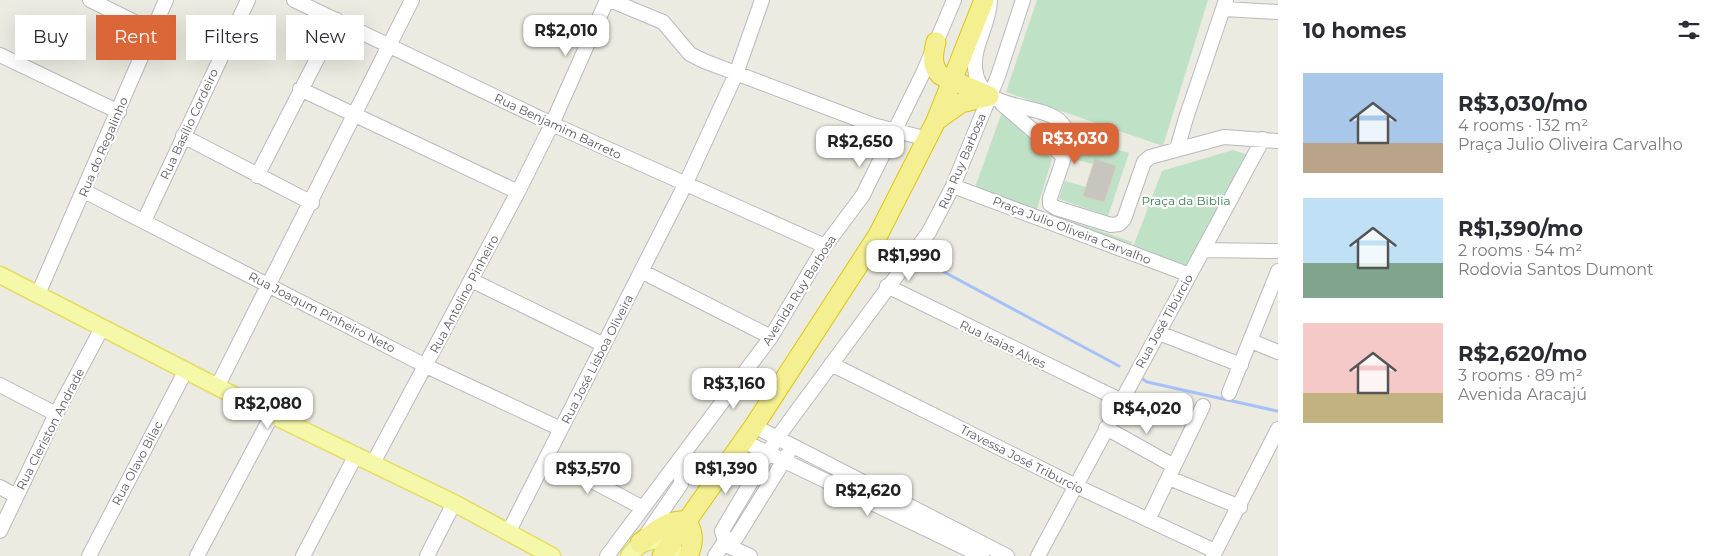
<!DOCTYPE html>
<meta charset="utf-8">
<style>
:root{--surface:#fff;--page:#f2f2f3;--text:#2b2b33;--muted:#7c7c81;--accent:#db6638}
body{margin:0;font-family:Montserrat,sans-serif;background:var(--page);color:var(--text);height:100vh;display:flex;flex-direction:column;font-size:19px;white-space:nowrap}
*{box-sizing:border-box;margin:0}
p{font-size:16px;color:var(--muted)}
.icon{flex:none;width:28px;height:28px;fill:none;stroke:currentColor;stroke-width:2;stroke-linecap:round;stroke-linejoin:round}
.map{position:relative;flex:1;overflow:hidden}
.details{display:flex;flex-direction:column;background:var(--surface);width:450px}
.details>*{flex:none}
.banner{position:absolute;left:15px;top:15px;width:475px;height:45px;display:flex;gap:10px}
.price{position:absolute;translate:-50% -42px;padding:0 11px;border-radius:10px;background:#fff;color:#222;font-size:16px;line-height:32px;filter:drop-shadow(0 1px 2px #0008)}
.price::after{content:'';position:absolute;left:50%;top:30px;width:15px;height:11px;margin-left:-8px;background:inherit;clip-path:polygon(0 0,100% 0,50% 100%)}
.price.on{background:var(--accent);color:#fff}
ul{padding:0;list-style:none}
li{display:flex;align-items:center;gap:15px;height:125px;padding:0 25px}
li span{display:grid;place-items:center;flex:none;width:140px;height:100px;border-radius:0px;color:#555}
li>.icon{margin-inline-start:auto}
span .icon{width:60px;height:60px;fill:#fffc;stroke-width:1}
li b{font-size:21px}
h2{display:flex;justify-content:space-between;align-items:center;height:60px;padding:0 25px;font-size:21px}
.chip{padding:0 18px;border-radius:0px;background:var(--surface);box-shadow:0 5px 20px #0002;font-size:18px;line-height:45px}
.chip.on{background:var(--accent);color:#fff}
main{display:flex;flex:1;min-height:0}
.map>svg:first-child{display:block}
.green{fill:#bfe1c6}
.lines{fill:none;stroke-linecap:round;stroke-linejoin:round}
.stream{stroke:#a5c2f8;stroke-width:3}
.building{fill:#c7c5be;stroke:#cfcec0}
.minor-casing{stroke:#b9b9bf;stroke-width:16}
.major-casing{stroke:#e5dc60;stroke-width:19}
.highway-casing{stroke:#dbc612;stroke-width:21}
.minor{stroke:#fff;stroke-width:14}
.major{stroke:#f5f8a9;stroke-width:16}
.highway{stroke:#f4ef90;stroke-width:19}
.labels{text-anchor:middle;dominant-baseline:central;stroke-width:4.5;stroke-linejoin:round;paint-order:stroke}
.street-label{font-size:12px;fill:#5a5b61;stroke:#fff}
.park-label{font-size:12px;fill:#3a7f4c;stroke:#fff}
</style>
<main>
<div class="map">
<svg width="1278" height="556" viewBox="0 0 1278 556">
<rect width="100%" height="100%" fill="#ebebe1"/>
<!-- green -->
<path class="green" d="M 1037,0 L 1208,0 L 1163,146 L 1006,92 Z
M 1002,112 L 1052,159 L 1037,209 L 1132,242 L 1130,247 L 973,193 Z
M 1081,139 L 1129,153 L 1108,216 L 1059,199 L 1065,181 L 1086,187 L 1083,196 L 1104,202 L 1116,166 L 1095,160 L 1093,164 L 1074,159 Z
M 1233,150 L 1248,155 L 1186,266 L 1133,247 L 1162,171 Z"/>
<g class="lines">
<!-- stream -->
<path class="stream" d="M 920,259 L 1119,366
M 1141,378 L 1147,382 L 1277,411"/>
</g>
<!-- building -->
<path class="building" d="M 1095,159 L 1116,166 L 1104,202 L 1083,196 Z"/>
<g class="lines">
<defs>
<path id="minor" d="M 90,0 L 153,31
M 294,0 L 552,124 L 825,246
M 610,0 L 663,22 L 690,54 L 704,61 L 873,125 L 928,139
M 990,0 C 990,23 973,46 975,67 C 978,122 1061,95 1067,135 C 1069,150 1055,182 1050,198 L 1050,204 L 1056,208 L 1111,225 L 1119,224 L 1124,219 L 1144,162 L 1150,157 L 1224,137 L 1278,141
M 1224,9 L 1278,12
M 0,55 L 119,112
M 300,89 L 518,192
M 1002,104 L 1063,156
M 183,136 L 312,203
M 1177,149 L 1186,118 L 1226,0
M 257,176 L 337,20
M 953,186 L 1190,275
M 84,191 L 426,366 L 561,429
M 144,221 L 248,0
M 1203,250 L 1278,251
M 641,271 L 771,337
M 471,280 L 604,345
M 887,286 L 1120,400
M 38,294 L 166,0
M 1159,333 L 1241,365
M 1251,341 L 1278,352
M 831,364 L 1076,486 L 1215,551
M 0,385 L 56,414
M 217,387 L 412,0
M 1229,393 L 1278,271
M 754,426 L 1007,556
M 1106,428 L 1174,466
M 743,441 L 982,556
M 547,457 L 643,508
M 373,463 L 518,192 L 552,124 L 607,0
M 1169,478 L 1240,507
M 0,487 L 16,496
M 1148,520 L 1203,406
M 0,531 L 56,414 L 102,328
M 648,532 L 681,484 L 681,474 L 675,465
M 508,533 L 685,185 L 736,74 L 762,0
M 725,541 L 722,531 L 777,438 L 929,232 L 953,186 L 998,76 L 1023,0
M 724,544 L 750,556
M 89,556 L 186,370
M 197,556 L 272,415
M 303,556 L 356,455
M 427,556 L 454,503
M 607,556 L 771,337 L 825,246 L 863,195 L 924,71 L 954,0
M 715,556 L 725,541 L 736,538 L 788,454
M 1038,556 L 1263,139
M 1213,556 L 1278,429"/>
<path id="major" d="M 0,275 L 272,415 L 454,503 L 552,556
M 629,556 C 644,536 663,536 679,556"/>
<path id="highway" d="M 936,42 C 933,54 931,65 940,75 L 989,96
M 937,120 L 961,103 L 989,96
M 687,521 C 694,534 694,542 688,556
M 640,543 C 654,532 668,519 687,521
M 662,556 L 754,426 L 878,235 L 936,121 L 984,0"/>
</defs>
<!-- minor casing -->
<use href="#minor" class="minor-casing"/>
<!-- major casing -->
<use href="#major" class="major-casing"/>
<!-- highway casing -->
<use href="#highway" class="highway-casing"/>
<!-- minor -->
<use href="#minor" class="minor"/>
<!-- major -->
<use href="#major" class="major"/>
<!-- highway -->
<use href="#highway" class="highway"/>
</g>
<g class="labels">
<!-- street labels -->
<g class="street-label">
<text transform="translate(189 124) rotate(-65)">Rua Basílio Cordeiro</text>
<text transform="translate(558 126) rotate(25)">Rua Benjamim Barreto</text>
<text transform="translate(103 147) rotate(-67)">Rua do Regalinho</text>
<text transform="translate(962 161) rotate(-67)">Rua Ruy Barbosa</text>
<text transform="translate(1072 230) rotate(21)">Praça Julio Oliveira Carvalho</text>
<text transform="translate(799 290) rotate(-58)">Avenida Ruy Barbosa</text>
<text transform="translate(464 294) rotate(-62)">Rua Antolino Pinheiro</text>
<text transform="translate(322 312) rotate(27)">Rua Joaqum Pinheiro Neto</text>
<text transform="translate(1164 321) rotate(-61)">Rua José Tibúrcio</text>
<text transform="translate(1003 344) rotate(26)">Rua Isaias Alves</text>
<text transform="translate(597 359) rotate(-63)">Rua José Lisboa Oliveira</text>
<text transform="translate(50 429) rotate(-63)">Rua Cleriston Andrade</text>
<text transform="translate(1022 459) rotate(27)">Travessa José Triburcio</text>
<text transform="translate(137 463) rotate(-62)">Rua Olavo Bilac</text>
</g>
<!-- park labels -->
<g class="park-label">
<text x="1186" y="200">Praça da Biblia</text>
</g>
</g>
</svg>
<b class="price" style="left:566px;top:57px">R$2,010</b>
<b class="price on" style="left:1075px;top:165px">R$3,030</b>
<b class="price" style="left:860px;top:168px">R$2,650</b>
<b class="price" style="left:909px;top:282px">R$1,990</b>
<b class="price" style="left:734px;top:410px">R$3,160</b>
<b class="price" style="left:268px;top:430px">R$2,080</b>
<b class="price" style="left:1147px;top:435px">R$4,020</b>
<b class="price" style="left:588px;top:495px">R$3,570</b>
<b class="price" style="left:726px;top:495px">R$1,390</b>
<b class="price" style="left:868px;top:517px">R$2,620</b>
<div class="banner">
<a class="chip">Buy</a>
<a class="chip on">Rent</a>
<a class="chip">Filters</a>
<a class="chip">New</a>
</div>
</div>
<section class="details">
<h2>10 homes<svg class="icon" aria-label="filters" viewBox="0 0 24 24"><path d="M4 7h16M4 17h16"/><circle cx="9" cy="7" r="2"/><circle cx="15" cy="17" r="2"/></svg></h2>
<ul>
<li><span style="background:linear-gradient(#a9c7e8 70%,#b9a48a 0)"><svg class="icon" aria-label="home" viewBox="0 0 24 24"><path d="M3 11l9-7 9 7M6 9v11h12V9"/></svg></span><div><b>R$3,030/mo</b><p>4 rooms · 132 m²</p><p>Praça Julio Oliveira Carvalho</p></div></li>
<li><span style="background:linear-gradient(#bfe0f5 65%,#7fa58c 0)"><svg class="icon" aria-label="home" viewBox="0 0 24 24"><path d="M3 11l9-7 9 7M6 9v11h12V9"/></svg></span><div><b>R$1,390/mo</b><p>2 rooms · 54 m²</p><p>Rodovia Santos Dumont</p></div></li>
<li><span style="background:linear-gradient(#f6c9c9 70%,#c2b280 0)"><svg class="icon" aria-label="home" viewBox="0 0 24 24"><path d="M3 11l9-7 9 7M6 9v11h12V9"/></svg></span><div><b>R$2,620/mo</b><p>3 rooms · 89 m²</p><p>Avenida Aracajú</p></div></li>
</ul>
</section>
</main>
